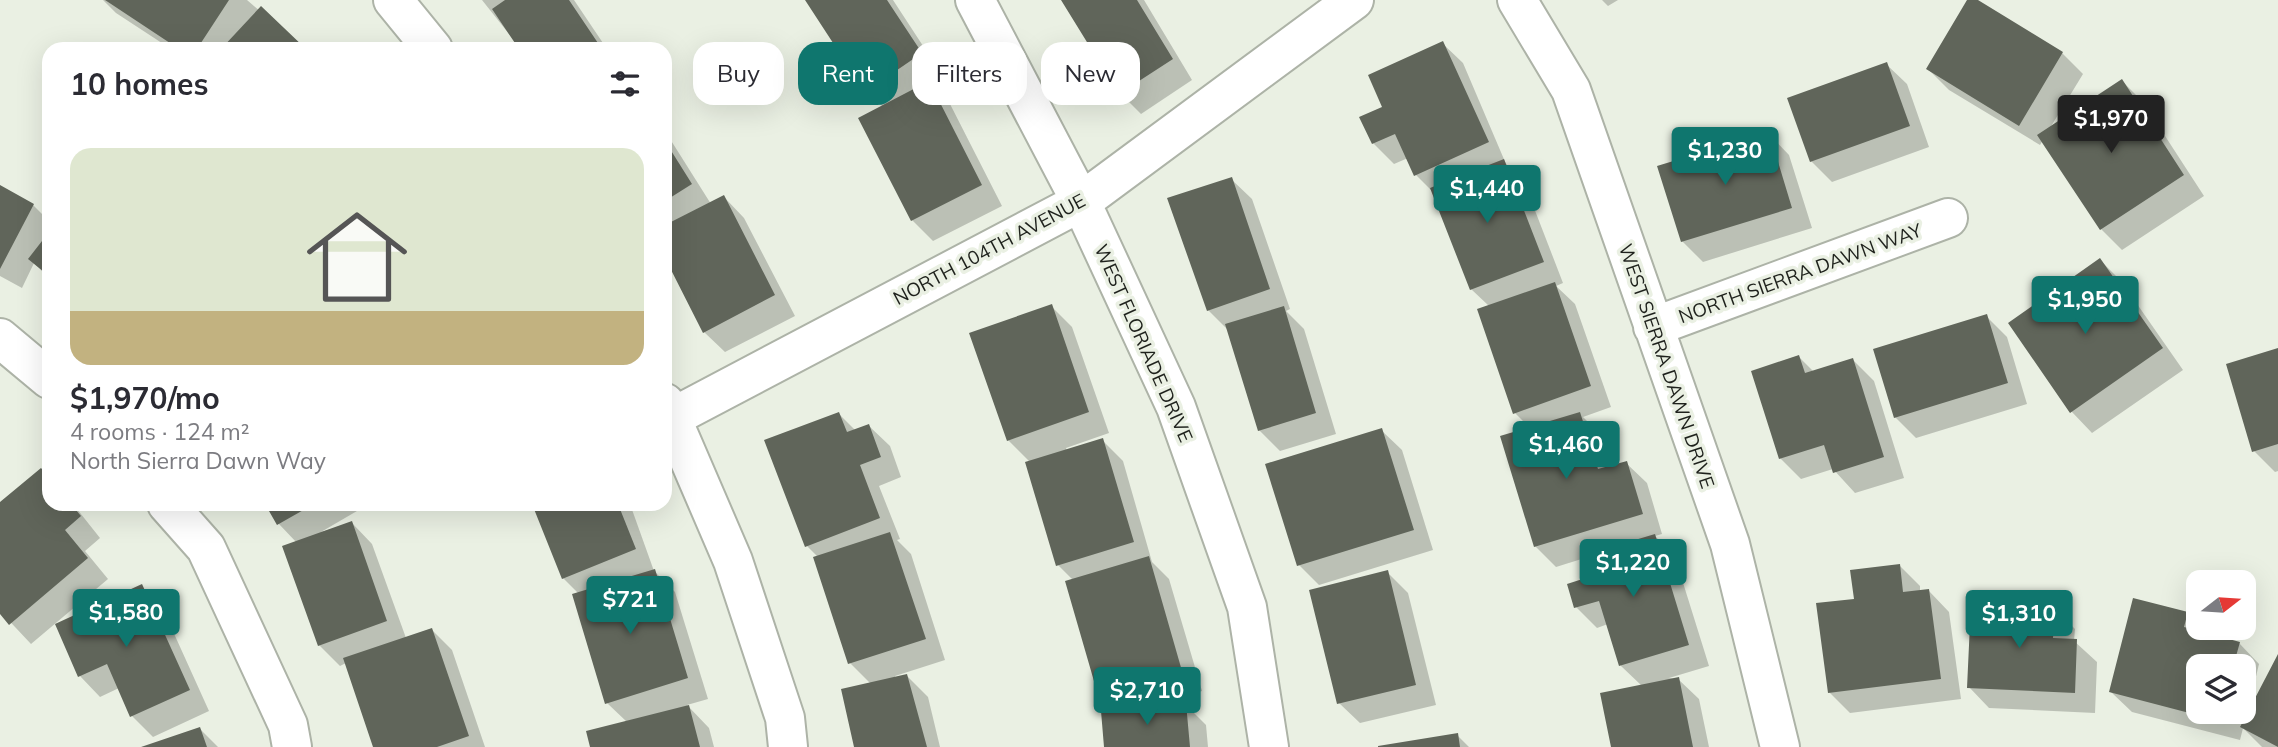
<!DOCTYPE html>
<meta charset="utf-8">
<style>
:root{--surface:#fff;--page:#f2f2f3;--text:#2b2b33;--muted:#7c7c81;--accent:#0f766e}
body{margin:0;font-family:Mulish,sans-serif;background:var(--page);color:var(--text);height:100vh;display:flex;flex-direction:column;font-size:26px;white-space:nowrap}
*{box-sizing:border-box;margin:0}
p{font-size:23px;color:var(--muted)}
.icon{flex:none;width:38px;height:38px;fill:none;stroke:currentColor;stroke-width:2;stroke-linecap:round;stroke-linejoin:round}
.map{position:relative;flex:1;overflow:hidden}
.details{position:absolute;left:42px;top:42px;width:630px;height:469px;display:flex;flex-direction:column;background:var(--surface);border-radius:21px;box-shadow:0 7px 28px #0002}
.details>*{flex:none}
.top-card{position:absolute;left:693px;top:42px;width:665px;height:63px;display:flex;gap:14px}
.needle{width:46px;rotate:73deg}
.tools{position:absolute;left:2186px;top:570px;display:grid;gap:14px}
.tools a{display:grid;place-items:center;width:70px;height:70px;border-radius:14px;background:var(--surface);box-shadow:0 7px 28px #0002;font-size:35px}
.price{position:absolute;translate:-50% -60px;padding:0 16px;border-radius:7px;background:var(--accent);color:#fff;font-size:23px;line-height:46px;filter:drop-shadow(0 2px 4px #0008)}
.price::after{content:'';position:absolute;left:50%;top:42px;width:21px;height:16px;margin-left:-10px;background:inherit;clip-path:polygon(0 0,100% 0,50% 100%)}
.price.active{background:#222;color:#fff}
ul{padding:0;list-style:none}
li{display:grid;align-content:center;gap:14px;height:371px;padding:0 28px}
li span{display:grid;place-items:center;height:217px;border-radius:21px;color:#555}
li>.icon{margin-inline-start:auto}
span .icon{width:126px;height:126px;fill:#fffc;stroke-width:1}
li b{font-size:30px}
h2{display:flex;justify-content:space-between;align-items:center;height:84px;padding:0 28px;font-size:30px}
.pill{padding:0 24px;border-radius:21px;background:var(--surface);box-shadow:0 7px 28px #0002;font-size:24px;line-height:63px}
.pill.active{background:var(--accent);color:#fff}
.map>svg:first-child{display:block}
.shadow{fill:#0003;fill-rule:evenodd}
.building{fill:#60655a}
.lines{fill:none;stroke-linecap:round;stroke-linejoin:round}
.minor-casing{stroke:#adb3a7;stroke-width:42}
.minor{stroke:#fff;stroke-width:38}
.labels{text-anchor:middle;dominant-baseline:central;stroke-width:7;stroke-linejoin:round;paint-order:stroke}
.street-label{font-size:19px;fill:#1e211c;stroke:#eaf0e3}
</style>
<div class="map">
<svg width="2278" height="747" viewBox="0 0 2278 747">
<rect width="100%" height="100%" fill="#eaf0e3"/>
<!-- shadow -->
<path class="shadow" d="M 103,0 L 247,0 L 304,49 L 171,49 L 116,13 Z
M 482,0 L 574,0 L 607,49 L 521,49 Z
M 807,0 L 893,0 L 942,75 L 929,83 L 950,104 L 1002,206 L 933,241 L 912,220 L 883,107 L 867,90 Z
M 1063,0 L 1144,0 L 1192,80 L 1141,114 L 1120,93 Z
M 1602,0 L 1618,0 L 1608,6 Z
M 1969,0 L 2062,53 L 2083,74 L 2050,128 L 2122,81 L 2143,102 L 2204,196 L 2122,250 L 2101,229 L 2043,140 L 2040,145 L 1949,90 L 1928,69 Z
M 1442,43 L 1463,63 L 1506,164 L 1524,182 L 1563,283 L 1556,286 L 1575,304 L 1611,407 L 1583,417 L 1600,434 L 1611,467 L 1626,463 L 1647,483 L 1662,534 L 1655,536 L 1675,557 L 1709,666 L 1669,678 L 1678,679 L 1699,699 L 1709,747 L 1613,747 L 1642,686 L 1621,666 L 1608,624 L 1597,628 L 1576,607 L 1594,577 L 1588,557 L 1556,567 L 1535,546 L 1531,429 L 1515,413 L 1489,306 L 1471,289 L 1435,194 L 1415,174 L 1408,158 L 1394,164 L 1373,143 L 1385,108 Z
M 1886,64 L 1907,84 L 1929,147 L 1832,182 L 1811,161 Z
M 665,131 L 711,204 L 724,197 L 744,218 L 795,316 L 725,352 L 704,332 L 665,254 Z
M 1769,134 L 1789,155 L 1812,228 L 1703,262 L 1682,241 Z
M 1231,179 L 1252,199 L 1290,309 L 1286,311 L 1304,329 L 1336,434 L 1280,451 L 1259,430 L 1229,331 L 1208,310 Z
M 0,187 L 33,205 L 49,221 L 49,278 L 34,263 L 22,288 L 0,276 Z
M 2100,260 L 2121,281 L 2183,370 L 2092,433 L 2072,412 L 2010,324 Z
M 1051,306 L 1072,327 L 1109,433 L 1066,448 L 1067,451 L 1102,440 L 1123,461 L 1152,562 L 1169,579 L 1202,691 L 1153,707 L 1185,704 L 1206,725 L 1208,747 L 1106,747 L 1116,711 L 1099,694 L 1073,580 L 1058,565 L 1030,462 L 1008,440 Z
M 1986,316 L 2007,337 L 2027,404 L 1916,438 L 1895,417 Z
M 2278,350 L 2278,471 L 2275,472 L 2254,451 Z
M 1799,357 L 1814,372 L 1853,360 L 1874,381 L 1904,478 L 1855,493 L 1833,469 L 1801,479 L 1780,458 Z
M 839,414 L 856,431 L 869,426 L 890,446 L 901,477 L 879,486 L 900,539 L 897,540 L 911,554 L 945,660 L 895,676 L 896,679 L 907,676 L 928,697 L 940,747 L 856,747 L 871,684 L 850,663 L 815,558 L 818,557 L 807,546 Z
M 1381,430 L 1402,450 L 1433,550 L 1319,585 L 1299,565 Z
M 49,478 L 49,504 L 73,504 L 100,538 L 85,551 L 108,579 L 31,644 L 0,611 L 0,504 Z
M 267,504 L 369,504 L 321,532 L 352,523 L 372,544 L 406,638 L 432,630 L 452,650 L 485,747 L 375,747 L 346,663 L 340,666 L 319,645 L 297,543 L 279,524 Z
M 534,504 L 630,504 L 654,571 L 675,592 L 708,699 L 687,705 L 709,728 L 714,747 L 591,747 L 627,722 L 607,703 L 579,594 L 563,578 Z
M 1899,565 L 1920,586 L 1920,592 L 1929,591 L 1949,612 L 1961,699 L 1850,713 L 1829,692 L 1856,600 Z
M 1387,572 L 1408,593 L 1436,705 L 1360,723 L 1339,703 Z
M 141,586 L 162,607 L 209,711 L 153,737 L 132,716 L 119,688 L 100,697 L 80,676 Z
M 2054,608 L 2075,629 L 2074,641 L 2097,662 L 2095,713 L 1989,708 L 1969,687 Z
M 2187,614 L 2198,628 L 2209,635 L 2239,643 L 2259,664 L 2247,714 L 2278,658 L 2278,747 L 2262,747 L 2243,728 L 2240,740 L 2132,712 L 2111,692 ZM 2198,667 L 2244,667 L 2244,712 L 2198,712 Z
M 200,729 L 218,747 L 145,747 Z
M 1457,735 L 1469,747 L 1379,747 Z"/>
<!-- building -->
<path class="building" d="M 105,0 L 229,0 L 197,49 L 179,49 Z
M 505,0 L 569,0 L 602,49 L 519,49 L 492,9 Z
M 805,0 L 887,0 L 922,53 L 865,92 Z
M 1061,0 L 1137,0 L 1173,59 L 1119,94 Z
M 1967,0 L 1978,0 L 2063,52 L 2019,126 L 1926,69 Z
M 261,6 L 306,49 L 221,49 Z
M 1443,41 L 1489,142 L 1414,176 L 1395,134 L 1372,144 L 1359,117 L 1382,107 L 1368,75 Z
M 1887,62 L 1910,126 L 1810,162 L 1787,98 Z
M 2122,79 L 2184,175 L 2100,230 L 2037,135 Z
M 929,81 L 982,185 L 911,221 L 858,118 Z
M 1769,132 L 1792,208 L 1681,242 L 1657,166 Z
M 665,141 L 692,184 L 665,201 Z
M 1504,159 L 1544,262 L 1470,290 L 1430,188 Z
M 1232,177 L 1270,289 L 1207,311 L 1167,198 Z
M 0,185 L 34,204 L 0,269 Z
M 724,195 L 775,295 L 703,333 L 665,258 L 665,225 Z
M 49,232 L 49,276 L 28,259 Z
M 2100,258 L 2163,348 L 2070,413 L 2008,323 Z
M 1555,282 L 1591,386 L 1513,414 L 1477,309 Z
M 1052,304 L 1089,412 L 1007,441 L 969,333 Z
M 1284,306 L 1316,413 L 1258,431 L 1225,324 Z
M 1987,314 L 2008,383 L 1894,418 L 1873,349 Z
M 2278,348 L 2278,444 L 2252,452 L 2226,364 Z
M 1799,355 L 1805,373 L 1853,358 L 1884,457 L 1833,473 L 1824,445 L 1779,459 L 1751,371 Z
M 839,412 L 847,432 L 869,424 L 881,457 L 860,465 L 880,518 L 805,547 L 764,440 Z
M 1580,412 L 1598,469 L 1627,461 L 1643,514 L 1534,547 L 1500,436 Z
M 1382,428 L 1414,530 L 1297,566 L 1265,464 Z
M 1103,438 L 1134,542 L 1056,566 L 1025,462 Z
M 41,468 L 49,477 L 49,504 L 71,504 L 81,516 L 65,530 L 88,558 L 9,625 L 0,614 L 0,502 Z
M 265,504 L 314,504 L 277,525 Z
M 532,504 L 618,504 L 636,549 L 562,579 Z
M 352,521 L 387,621 L 318,646 L 282,546 Z
M 890,532 L 926,639 L 848,664 L 813,557 Z
M 1655,534 L 1689,645 L 1619,666 L 1599,601 L 1574,608 L 1567,584 L 1592,576 L 1585,555 Z
M 1149,556 L 1182,671 L 1098,695 L 1065,581 Z
M 1900,564 L 1903,592 L 1929,589 L 1941,679 L 1828,693 L 1816,603 L 1854,599 L 1850,570 Z
M 655,569 L 688,678 L 605,704 L 572,594 Z
M 1388,570 L 1416,685 L 1337,704 L 1309,590 Z
M 142,584 L 190,690 L 130,717 L 107,664 L 78,677 L 55,624 Z
M 2133,598 L 2188,612 L 2184,627 L 2240,642 L 2233,667 L 2198,667 L 2198,712 L 2222,712 L 2220,721 L 2109,692 Z
M 1971,602 L 2055,606 L 2053,638 L 2077,639 L 2075,693 L 1967,688 Z
M 432,628 L 469,736 L 437,747 L 373,747 L 343,658 Z
M 2278,654 L 2278,747 L 2240,727 Z
M 907,674 L 927,747 L 854,747 L 841,689 Z
M 1679,677 L 1693,747 L 1611,747 L 1600,693 Z
M 1186,703 L 1190,747 L 1104,747 L 1101,711 Z
M 689,705 L 700,747 L 590,747 L 586,731 Z
M 200,727 L 207,747 L 141,747 Z
M 1458,733 L 1460,747 L 1378,747 L 1378,746 Z"/>
<g class="lines">
<defs>
<path id="minor" d="M 393,0 L 433,49
M 975,0 L 1081,202 L 1176,407 L 1247,607 L 1269,747
M 1517,0 L 1571,90 L 1730,544 L 1780,747
M 1653,327 L 1948,218
M 0,338 L 49,379
M 665,403 L 733,561 L 785,718 L 788,747
M 673,417 L 1081,202 L 1354,0
M 167,504 L 206,548 L 288,725 L 292,747"/>
</defs>
<!-- minor casing -->
<use href="#minor" class="minor-casing"/>
<!-- minor -->
<use href="#minor" class="minor"/>
</g>
<g class="labels">
<!-- street labels -->
<g class="street-label">
<text transform="translate(989 249) rotate(-28)">NORTH 104TH AVENUE</text>
<text transform="translate(1800 273) rotate(-20)">NORTH SIERRA DAWN WAY</text>
<text transform="translate(1144 343) rotate(66)">WEST FLORIADE DRIVE</text>
<text transform="translate(1667 366) rotate(71)">WEST SIERRA DAWN DRIVE</text>
</g>
</g>
</svg>
<div class="tools">
<a><svg class="needle" viewBox="-14 -14 28 28"><path d="M0-13l5 13h-10z" fill="#e53935"/><path d="M0 13l5-13h-10z" fill="#7c7c81"/></svg></a>
<a><svg class="icon" aria-label="layers" viewBox="0 0 24 24"><path d="M12 4l9 5-9 5-9-5zM3 14l9 5 9-5"/></svg></a>
</div>
<b class="price active" style="left:2111px;top:155px">$1,970</b>
<b class="price" style="left:1725px;top:187px">$1,230</b>
<b class="price" style="left:1487px;top:225px">$1,440</b>
<b class="price" style="left:2085px;top:336px">$1,950</b>
<b class="price" style="left:1566px;top:481px">$1,460</b>
<b class="price" style="left:1633px;top:599px">$1,220</b>
<b class="price" style="left:630px;top:636px">$721</b>
<b class="price" style="left:126px;top:649px">$1,580</b>
<b class="price" style="left:2019px;top:650px">$1,310</b>
<b class="price" style="left:1147px;top:727px">$2,710</b>
<div class="top-card">
<a class="pill">Buy</a>
<a class="pill active">Rent</a>
<a class="pill">Filters</a>
<a class="pill">New</a>
</div>
<section class="details">
<h2>10 homes<svg class="icon" aria-label="filters" viewBox="0 0 24 24"><path d="M4 7h16M4 17h16"/><circle cx="9" cy="7" r="2"/><circle cx="15" cy="17" r="2"/></svg></h2>
<ul>
<li><span style="background:linear-gradient(#dfe7d0 75%,#c2b280 0)"><svg class="icon" aria-label="home" viewBox="0 0 24 24"><path d="M3 11l9-7 9 7M6 9v11h12V9"/></svg></span><div><b>$1,970/mo</b><p>4 rooms · 124 m²</p><p>North Sierra Dawn Way</p></div></li>
</ul>
</section>
</div>
